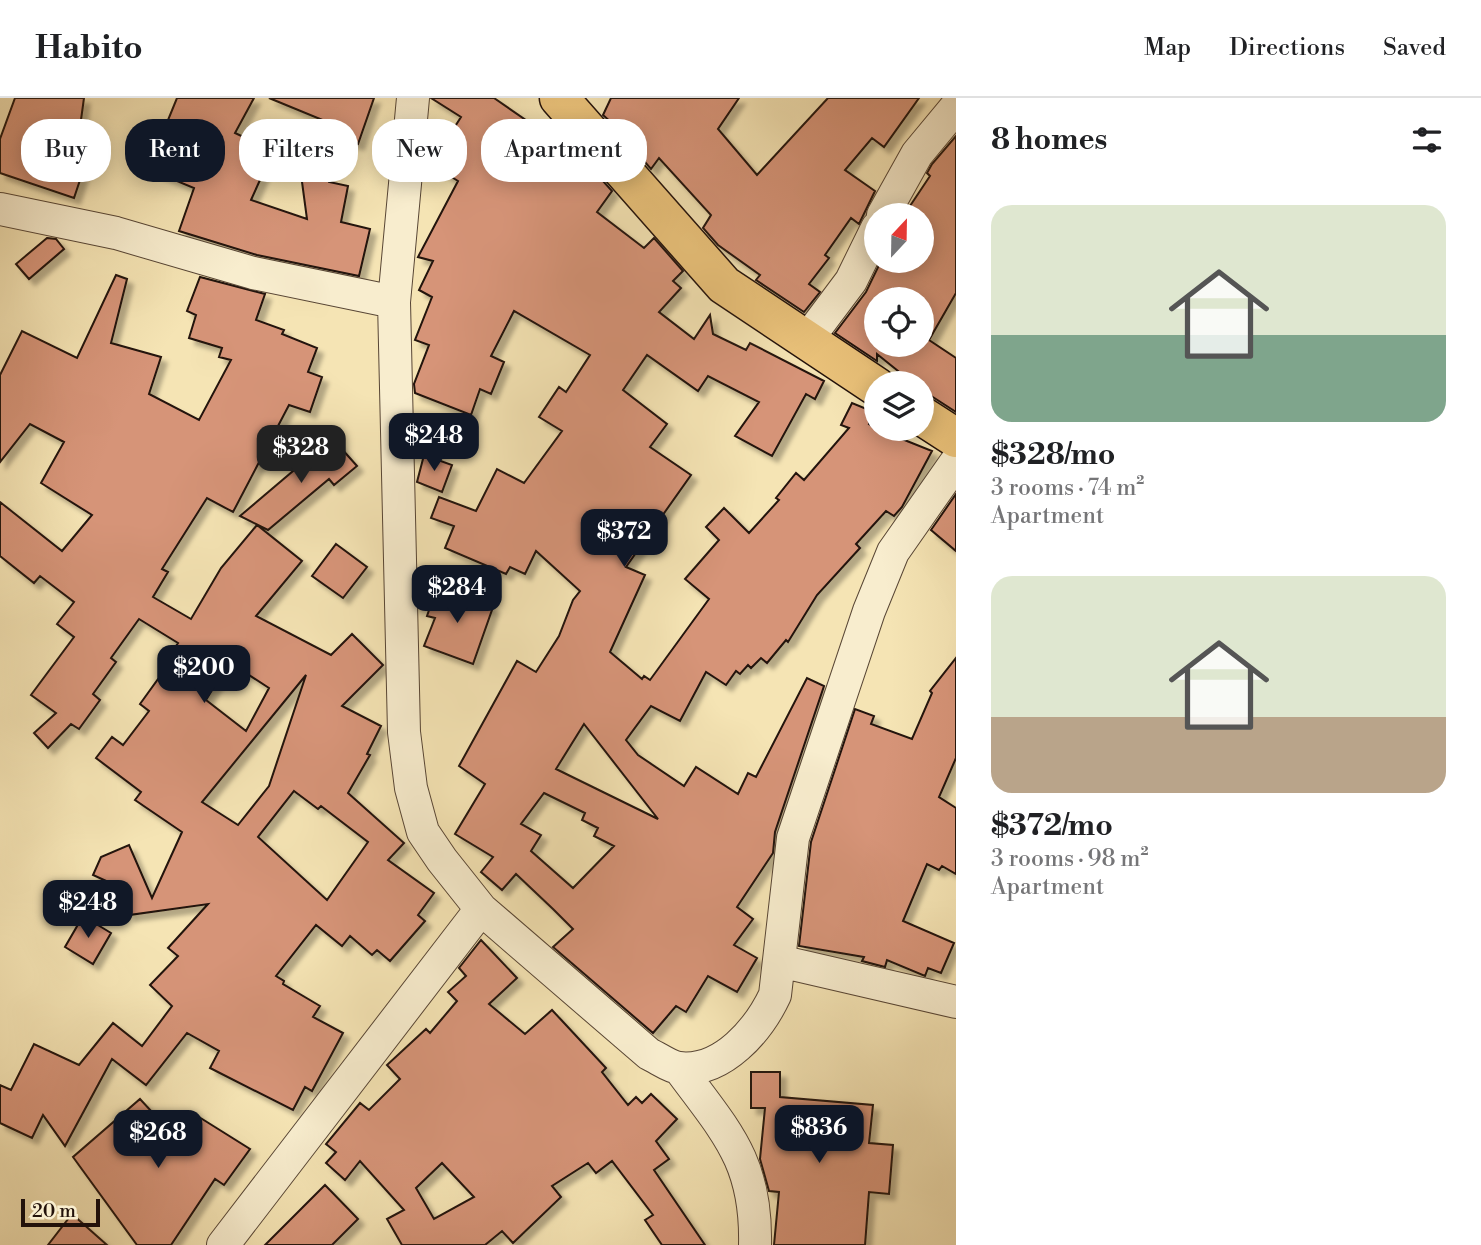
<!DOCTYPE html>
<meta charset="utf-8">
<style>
:root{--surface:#fff;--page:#f6f6f6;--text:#202124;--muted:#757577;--line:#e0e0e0;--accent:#111827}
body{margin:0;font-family:"Libre Bodoni",serif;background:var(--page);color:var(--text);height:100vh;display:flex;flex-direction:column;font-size:26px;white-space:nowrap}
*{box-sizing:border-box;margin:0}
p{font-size:23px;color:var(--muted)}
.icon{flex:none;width:38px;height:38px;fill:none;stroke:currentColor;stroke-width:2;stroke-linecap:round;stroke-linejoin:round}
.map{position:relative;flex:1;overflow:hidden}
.panel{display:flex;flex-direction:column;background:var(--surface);width:525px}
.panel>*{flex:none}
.banner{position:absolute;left:21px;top:21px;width:665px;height:63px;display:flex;gap:14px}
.needle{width:46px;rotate:22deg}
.fabs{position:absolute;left:864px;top:105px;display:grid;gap:14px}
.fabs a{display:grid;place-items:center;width:70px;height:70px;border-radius:50%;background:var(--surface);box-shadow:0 4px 18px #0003;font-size:35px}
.scale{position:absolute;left:21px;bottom:18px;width:79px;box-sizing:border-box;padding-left:7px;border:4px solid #23120b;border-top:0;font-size:19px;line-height:24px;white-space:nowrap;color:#23120b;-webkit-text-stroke:5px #f8edce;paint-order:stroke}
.price{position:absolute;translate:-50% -60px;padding:0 16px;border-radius:14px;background:var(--accent);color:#fff;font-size:23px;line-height:46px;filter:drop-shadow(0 2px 4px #0008)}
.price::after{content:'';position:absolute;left:50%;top:42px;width:21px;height:16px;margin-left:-10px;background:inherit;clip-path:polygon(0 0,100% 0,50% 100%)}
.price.selected{background:#222;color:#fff}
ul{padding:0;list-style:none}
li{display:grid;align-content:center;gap:14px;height:371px;padding:0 35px}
li span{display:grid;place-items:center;height:217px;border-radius:21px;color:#555}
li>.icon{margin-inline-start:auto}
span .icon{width:126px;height:126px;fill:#fffc;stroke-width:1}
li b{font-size:30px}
h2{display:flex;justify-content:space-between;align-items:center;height:84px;padding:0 35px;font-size:30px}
.chip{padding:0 24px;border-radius:28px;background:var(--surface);box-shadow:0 4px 18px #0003;font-size:24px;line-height:63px}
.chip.selected{background:var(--accent);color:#fff}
header{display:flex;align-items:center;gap:42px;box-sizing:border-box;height:98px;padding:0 35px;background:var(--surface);border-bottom:2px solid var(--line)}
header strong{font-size:33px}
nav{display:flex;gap:38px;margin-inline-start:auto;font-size:24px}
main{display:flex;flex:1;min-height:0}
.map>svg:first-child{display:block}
.building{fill:#d69478;stroke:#23120b;stroke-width:2;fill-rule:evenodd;filter:url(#shadow)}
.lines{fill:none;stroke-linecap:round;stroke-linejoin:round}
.minor-casing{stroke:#584635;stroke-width:34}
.major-casing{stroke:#23120b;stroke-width:41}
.minor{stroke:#f8edce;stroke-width:32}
.major{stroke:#eac27a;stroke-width:38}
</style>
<header>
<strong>Habito</strong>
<nav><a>Map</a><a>Directions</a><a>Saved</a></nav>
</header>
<main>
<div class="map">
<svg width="956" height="1147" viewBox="0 0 956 1147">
<defs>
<filter id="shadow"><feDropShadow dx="6" dy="6" stdDeviation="2" flood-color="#0004"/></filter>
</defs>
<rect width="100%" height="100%" fill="#f5e4b4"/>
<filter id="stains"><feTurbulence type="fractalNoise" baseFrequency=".00286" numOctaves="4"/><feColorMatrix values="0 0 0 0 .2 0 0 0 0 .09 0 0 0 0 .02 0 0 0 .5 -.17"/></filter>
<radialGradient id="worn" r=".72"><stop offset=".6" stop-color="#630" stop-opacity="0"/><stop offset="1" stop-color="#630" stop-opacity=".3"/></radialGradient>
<!-- building -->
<path class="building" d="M 15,0 L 84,0 L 80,29 L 96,34 L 74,100 L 0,75 L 0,41 Z
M 177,0 L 254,0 L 235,35 L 273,53 L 251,102 L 307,121 L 300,69 L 326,65 L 329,84 L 348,88 L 341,124 L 370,131 L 359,178 L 257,157 L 179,133 L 194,90 L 148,71 Z
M 269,0 L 374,0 L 358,46 L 326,35 L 330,25 Z
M 431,0 L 494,0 L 585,63 L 612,93 L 597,114 L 644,150 L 654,140 L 683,173 L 673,183 L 681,190 L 659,214 L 694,241 L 710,217 L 713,236 L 746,252 L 750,245 L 824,283 L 815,301 L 806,296 L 772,358 L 735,338 L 759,304 L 708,278 L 698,293 L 647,257 L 623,292 L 667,326 L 650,349 L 691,377 L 626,469 L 645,477 L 610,554 L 642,581 L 644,578 L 650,582 L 709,501 L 685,481 L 719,442 L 706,429 L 724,410 L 749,435 L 779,402 L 776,400 L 796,375 L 804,382 L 849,330 L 841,327 L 852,305 L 874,314 L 869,326 L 877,331 L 932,353 L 902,409 L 894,418 L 886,413 L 856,446 L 860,450 L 817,497 L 788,544 L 786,542 L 767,565 L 761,560 L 751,570 L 748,567 L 740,576 L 736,573 L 726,587 L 706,574 L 680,623 L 651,608 L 626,642 L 638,657 L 684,688 L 696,669 L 738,696 L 748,675 L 756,679 L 807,580 L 824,588 L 775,734 L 773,755 L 737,809 L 753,821 L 734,847 L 757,860 L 737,894 L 708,878 L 686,914 L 676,908 L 653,935 L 553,849 L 573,831 L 553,811 L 516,776 L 502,792 L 481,774 L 493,759 L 455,736 L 485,686 L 459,668 L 517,563 L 536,574 L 559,538 L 573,502 L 580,493 L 536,453 L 525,476 L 510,469 L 506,476 L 445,450 L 454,428 L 431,420 L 439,399 L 476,413 L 497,371 L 524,385 L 562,333 L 539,319 L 559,289 L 566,294 L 590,257 L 514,213 L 491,258 L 504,264 L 491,296 L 480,291 L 471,317 L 415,295 L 414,286 L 429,247 L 415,242 L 432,199 L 419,192 L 433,163 L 418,159 L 458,83 L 431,66 L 461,19 ZM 584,626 L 658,721 L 556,671 ZM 544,695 L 585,715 L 582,722 L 598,730 L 594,738 L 614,748 L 573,790 L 531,753 L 541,737 L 521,726 Z
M 611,0 L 739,0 L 718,31 L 757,77 L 828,0 L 919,0 L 884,49 L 872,40 L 845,72 L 875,93 L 859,126 L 851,120 L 825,157 L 829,160 L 809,186 L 820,194 L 804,214 L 756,182 L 760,177 L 718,147 L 703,130 L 711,117 L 659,60 L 651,71 L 622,38 L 624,36 L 603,17 Z
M 956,38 L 956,195 L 929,242 L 956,260 L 956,314 L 922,292 L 922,285 L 913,285 L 877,256 L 877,263 L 835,235 L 866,194 L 881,163 L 922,163 L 922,117 L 904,117 L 930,78 L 927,75 L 932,66 ZM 894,191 L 912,201 L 922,201 L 922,247 L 877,247 L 877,201 L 889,201 Z
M 47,140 L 56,141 L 64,151 L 29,181 L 16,166 Z
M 116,177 L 127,181 L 111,245 L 161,259 L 149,296 L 199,322 L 231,262 L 219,259 L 222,250 L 189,240 L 196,217 L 187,213 L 200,179 L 265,196 L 256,222 L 284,232 L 282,236 L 317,250 L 308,274 L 322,279 L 310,314 L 289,307 L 233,414 L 207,400 L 162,471 L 168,474 L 153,499 L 191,521 L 221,470 L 257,427 L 302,463 L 256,518 L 331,557 L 352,536 L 383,567 L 342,608 L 381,628 L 367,656 L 370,657 L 348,695 L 404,745 L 388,762 L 434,795 L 418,817 L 425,823 L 390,863 L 377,852 L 372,857 L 350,838 L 342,848 L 316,827 L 276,878 L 284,883 L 283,886 L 320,908 L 313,919 L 343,935 L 312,993 L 305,989 L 293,1012 L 210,970 L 219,953 L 187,935 L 146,987 L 112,961 L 65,1048 L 43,1017 L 32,1040 L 0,1025 L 0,987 L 11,992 L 34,946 L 79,967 L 113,925 L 142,948 L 172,908 L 150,887 L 178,858 L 168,850 L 208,806 L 129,817 L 126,792 L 93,777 L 101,759 L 129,747 L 152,800 L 182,734 L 135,702 L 141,694 L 96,660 L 112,639 L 123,647 L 149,613 L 140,606 L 176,556 L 172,554 L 178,545 L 139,521 L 111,560 L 116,564 L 93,596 L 100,602 L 79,631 L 71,626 L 48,650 L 34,635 L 56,615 L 31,597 L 74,539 L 57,526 L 74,504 L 40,478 L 34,485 L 0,458 L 0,404 L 62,453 L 92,417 L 41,385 L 64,344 L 30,326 L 0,364 L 0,277 L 22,233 L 77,260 ZM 229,564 L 269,590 L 246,633 L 206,602 ZM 306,577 L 269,688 L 238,727 L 202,704 ZM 294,693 L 318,711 L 321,708 L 368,744 L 327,802 L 258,739 Z
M 332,340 L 357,368 L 334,387 L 329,381 L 268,432 L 240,418 Z
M 424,357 L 452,367 L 442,394 L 417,384 Z
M 956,396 L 956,453 L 931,432 Z
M 336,446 L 367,469 L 343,500 L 312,478 Z
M 437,489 L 493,509 L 473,566 L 424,548 L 435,520 L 427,518 Z
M 956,560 L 956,660 L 939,699 L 956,710 L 956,776 L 942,768 L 939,772 L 927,766 L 903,823 L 954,845 L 941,875 L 928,870 L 925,878 L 887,862 L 885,869 L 862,863 L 864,859 L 799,848 L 811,744 L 855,611 L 874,618 L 871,626 L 912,641 L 932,595 L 930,593 Z
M 83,818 L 111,835 L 93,866 L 65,849 Z
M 481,842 L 517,880 L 489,906 L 525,936 L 552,912 L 606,970 L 602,974 L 628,1007 L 636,999 L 642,1005 L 651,996 L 677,1021 L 656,1043 L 669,1061 L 654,1072 L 705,1147 L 662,1147 L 645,1122 L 653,1117 L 612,1063 L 596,1075 L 588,1065 L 552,1088 L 561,1099 L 513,1145 L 502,1133 L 485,1147 L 402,1147 L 387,1121 L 404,1112 L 360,1063 L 345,1082 L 326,1065 L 336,1054 L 326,1046 L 360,1005 L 369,1012 L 400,981 L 387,967 L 426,931 L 430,935 L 457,903 L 448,894 L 466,878 L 459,870 ZM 442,1065 L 474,1099 L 434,1121 L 416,1090 Z
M 751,974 L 780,974 L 780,999 L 873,1007 L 869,1045 L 893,1047 L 889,1096 L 869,1094 L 865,1147 L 774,1147 L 779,1094 L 769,1093 L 760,1061 L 765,1010 L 751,1010 Z
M 140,1001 L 151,1013 L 176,1029 L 177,1026 L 181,1029 L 191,1014 L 250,1051 L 224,1087 L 215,1081 L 171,1147 L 137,1147 L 73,1059 Z
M 325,1087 L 358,1121 L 332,1147 L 265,1147 Z
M 72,1116 L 107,1147 L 48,1147 Z"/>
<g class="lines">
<defs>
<path id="minor" d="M 413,0 L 394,204 L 404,634 L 411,690 L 423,734 L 442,762 L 481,811 L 649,956 C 658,960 670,969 679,970 C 723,975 759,931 775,897 L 793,740 L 869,513 L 893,454 L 956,364
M 0,111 L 116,135 L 253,175 L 394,204
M 883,117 L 917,56 L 956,9
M 806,243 L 851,183 L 877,130
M 779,863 L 956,904
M 679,970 C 726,1034 757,1063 755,1147
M 223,1147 L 481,811"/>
<path id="major" d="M 559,0 L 724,187 L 877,289
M 922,318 L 956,340"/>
</defs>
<!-- minor casing -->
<use href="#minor" class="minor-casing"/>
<!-- major casing -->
<use href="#major" class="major-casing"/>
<!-- minor -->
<use href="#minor" class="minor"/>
<!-- major -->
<use href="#major" class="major"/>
</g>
<rect width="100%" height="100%" filter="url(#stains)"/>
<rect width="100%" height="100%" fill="url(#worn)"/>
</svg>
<div class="fabs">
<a><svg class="needle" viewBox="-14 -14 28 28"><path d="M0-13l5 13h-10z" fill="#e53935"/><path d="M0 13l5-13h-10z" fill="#757577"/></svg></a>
<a><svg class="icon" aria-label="locate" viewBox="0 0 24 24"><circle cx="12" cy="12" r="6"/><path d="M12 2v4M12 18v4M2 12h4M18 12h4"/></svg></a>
<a><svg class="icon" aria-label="layers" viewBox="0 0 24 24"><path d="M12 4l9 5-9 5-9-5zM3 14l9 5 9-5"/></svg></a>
</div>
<div class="scale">20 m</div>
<b class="price" style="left:434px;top:375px">$248</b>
<b class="price selected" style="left:301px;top:387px">$328</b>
<b class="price" style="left:624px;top:471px">$372</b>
<b class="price" style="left:457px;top:527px">$284</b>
<b class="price" style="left:204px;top:607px">$200</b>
<b class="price" style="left:88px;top:842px">$248</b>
<b class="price" style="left:819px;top:1067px">$836</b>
<b class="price" style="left:158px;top:1072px">$268</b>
<div class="banner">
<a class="chip">Buy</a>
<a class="chip selected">Rent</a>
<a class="chip">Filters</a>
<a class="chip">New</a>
<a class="chip">Apartment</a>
</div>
</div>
<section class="panel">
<h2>8 homes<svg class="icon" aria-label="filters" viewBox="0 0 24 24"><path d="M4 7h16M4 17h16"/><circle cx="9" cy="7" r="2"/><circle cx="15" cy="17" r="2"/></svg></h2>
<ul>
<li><span style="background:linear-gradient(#dfe7d0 60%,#7fa58c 0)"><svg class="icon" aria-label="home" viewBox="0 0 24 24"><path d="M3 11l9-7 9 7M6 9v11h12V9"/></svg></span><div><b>$328/mo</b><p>3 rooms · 74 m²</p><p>Apartment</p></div></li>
<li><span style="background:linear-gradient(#dfe7d0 65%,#b9a48a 0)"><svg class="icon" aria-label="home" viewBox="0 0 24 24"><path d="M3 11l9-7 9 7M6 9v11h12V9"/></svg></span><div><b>$372/mo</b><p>3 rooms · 98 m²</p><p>Apartment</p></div></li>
</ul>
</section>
</main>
